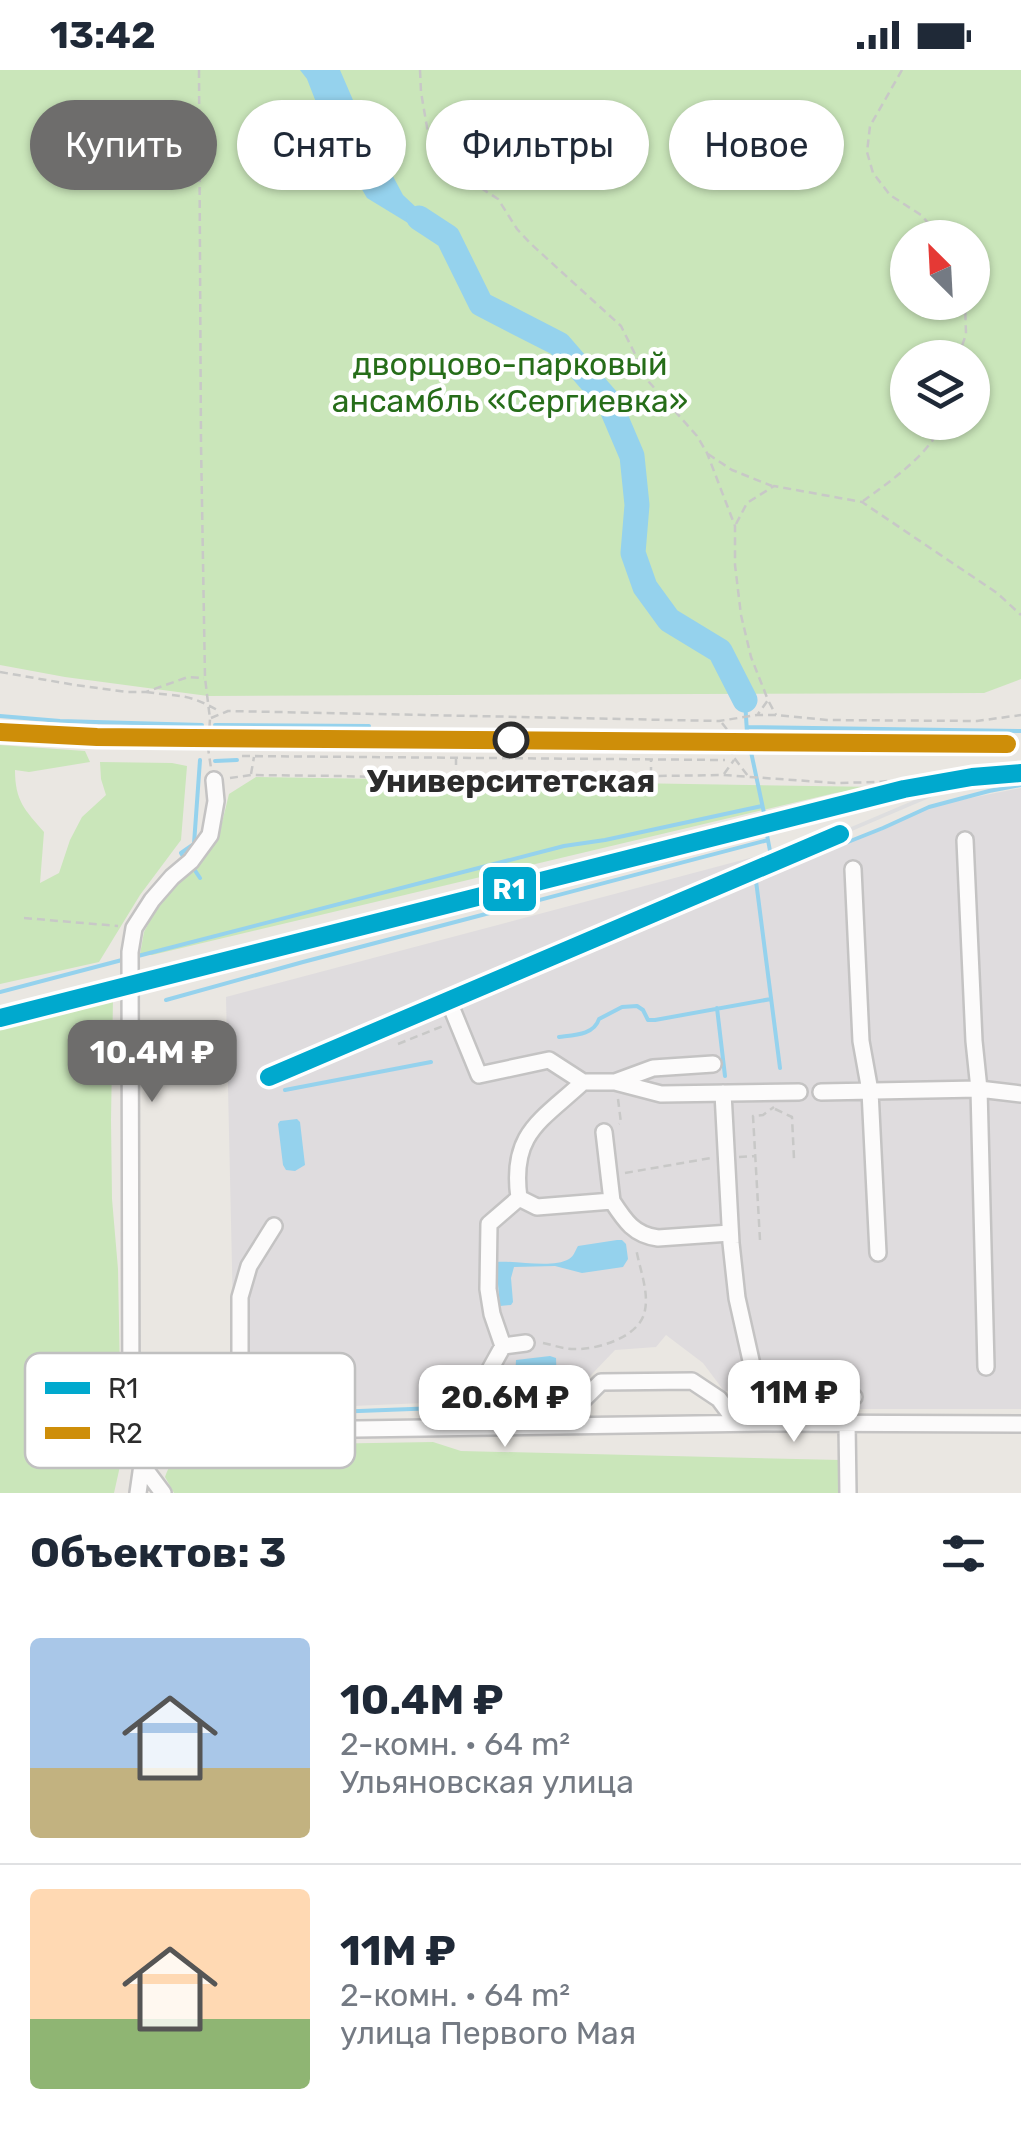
<!DOCTYPE html>
<html lang="ru">
<meta charset="utf-8">
<style>
:root{--surface:#fff;--page:#f6f6f7;--text:#1f2937;--muted:#747a83;--line:#e0e1e3;--accent:#6e6d6c}
body{margin:0;font-family:Rubik,sans-serif;background:var(--page);color:var(--text);height:100vh;display:flex;flex-direction:column;font-size:38px;white-space:nowrap}
*{box-sizing:border-box;margin:0}
p{font-size:32px;color:var(--muted)}
.icon{flex:none;width:55px;height:55px;fill:none;stroke:currentColor;stroke-width:2;stroke-linecap:round;stroke-linejoin:round}
.map{position:relative;height:1423px;overflow:hidden}
.details{display:flex;flex-direction:column;background:var(--surface);flex:1}
.details>*{flex:none}
.banner{position:absolute;left:30px;top:30px;width:962px;height:90px;display:flex;gap:20px}
.needle{width:65px;rotate:336deg}
.buttons{position:absolute;left:890px;top:150px;display:grid;gap:20px}
.buttons a{display:grid;place-items:center;width:100px;height:100px;border-radius:50%;background:var(--surface);box-shadow:0 2px 8px #0004;font-size:50px}
.price{position:absolute;translate:-50% -85px;padding:0 22px;border-radius:20px;background:#fff;color:#222;font-size:32px;line-height:65px;filter:drop-shadow(0 2px 5px #0008)}
.price::after{content:'';position:absolute;left:50%;top:60px;width:30px;height:22px;margin-left:-15px;background:inherit;clip-path:polygon(0 0,100% 0,50% 100%)}
.price.current{background:var(--accent);color:#fff}
ul{padding:0;list-style:none}
li{display:flex;align-items:center;gap:30px;height:250px;padding:0 30px}
li+li{border-top:2px solid var(--line)}
li span{display:grid;place-items:center;flex:none;width:280px;height:200px;border-radius:10px;color:#555}
li>.icon{margin-inline-start:auto}
span .icon{width:120px;height:120px;fill:#fffc;stroke-width:1}
li b{font-size:42px}
h2{display:flex;justify-content:space-between;align-items:center;height:120px;padding:0 30px;font-size:42px}
.chip{padding:0 35px;border-radius:45px;background:var(--surface);box-shadow:0 2px 8px #0004;font-size:35px;line-height:90px}
.chip.current{background:var(--accent);color:#fff}
.status{display:flex;justify-content:space-between;align-items:center;height:70px;padding:0 50px;background:var(--surface);direction:ltr}
.status svg{height:28px;fill:currentColor}
.map>svg:first-child{display:block}
.industrial{fill:#dfdcde}
.green{fill:#cae6ba;fill-rule:evenodd}
.water{fill:#95d2ed}
.lines{fill:none;stroke-linecap:round;stroke-linejoin:round}
.stream{stroke:#95d2ed;stroke-width:4}
.river{stroke:#95d2ed;stroke-width:25}
.minor-casing{stroke:#c4c3c3;stroke-width:20}
.path{stroke:#c8c8c7;stroke-width:2.5;stroke-dasharray:8 5;stroke-linecap:butt}
.minor{stroke:#fcfbfb;stroke-width:15}
.rail{stroke:#dededf;stroke-width:4}
.rail-1-casing{stroke:#fff;stroke-width:25}
.rail-2-casing{stroke:#fff;stroke-width:25}
.rail-1{stroke:#00a9ce;stroke-width:18}
.rail-2{stroke:#ce8e09;stroke-width:18}
.stop-dot{fill:#fff;stroke:#2c2c2c;stroke-width:5}
.labels{text-anchor:middle;dominant-baseline:central;stroke-width:9;stroke-linejoin:round;paint-order:stroke}
.park-label{font-size:32px;fill:#266d19;stroke:#fff}
.stop-label{font-size:32px;font-weight:bold;fill:#2c2c2c;stroke:#fff}
.key{fill:#fff;stroke:#c0c0c0;stroke-width:2.5}
.key-label{font-size:28px;fill:#2c2c2c}
.line-badge{stroke:#fff;stroke-width:4}
.badge-label{font-size:28px;text-anchor:middle;font-weight:bold;fill:#fff}
</style>
<div class="status"><b>13:42</b><svg viewBox="0 0 49 12"><path d="M0 12V9h3v3zM5 12V6h3v6zM10 12V3h3v9zM15 12V0h3v12zM26 1h20v11H26zM47 4h2v5h-2z"/></svg></div>
<div class="map">
<svg width="1021" height="1423" viewBox="0 0 1021 1423">
<rect width="100%" height="100%" fill="#eae7e2"/>
<!-- industrial -->
<path class="industrial" d="M 1021,718 L 1021,1339 L 856,1339 L 851,1316 L 724,1321 L 703,1293 L 666,1265 L 656,1277 L 615,1280 L 570,1327 L 230,1341 L 235,1332 L 226,927 L 765,784 L 770,806 L 806,788 L 880,761 L 929,738 L 951,732 Z"/>
<!-- green -->
<path class="green" d="M 0,0 L 1021,0 L 1021,609 L 984,623 L 208,626 L 65,607 L 0,595 ZM 908,168 L 972,168 L 972,232 L 908,232 ZM 908,288 L 972,288 L 972,352 L 908,352 Z
M 0,675 L 85,681 L 90,692 L 29,702 L 15,700 C 15,731 25,740 44,762 L 40,813 L 59,803 L 70,770 L 82,747 L 106,725 L 101,709 L 100,692 L 172,693 L 187,696 L 181,770 L 140,825 L 99,892 L 0,914 Z
M 256,707 L 878,717 L 835,723 L 152,885 L 140,884 L 144,862 L 157,837 L 218,769 L 229,724 Z
M 113,928 L 111,1050 L 112,1129 L 118,1199 L 121,1360 L 119,1371 L 109,1380 L 105,1389 L 122,1387 L 114,1423 L 0,1423 L 0,958 Z
M 433,1372 L 461,1381 L 841,1390 L 840,1423 L 174,1423 L 165,1407 C 173,1386 178,1384 199,1376 Z"/>
<!-- water -->
<path class="water" d="M 300,0 L 340,0 L 356,37 L 403,125 L 448,167 L 408,153 L 367,128 L 326,58 L 307,9 Z
M 297,1049 L 300,1052 L 305,1095 L 295,1101 L 286,1100 L 283,1095 L 278,1054 L 280,1051 Z
M 617,1170 L 622,1170 L 626,1174 L 628,1189 L 623,1197 L 582,1203 L 555,1196 L 514,1197 L 511,1208 L 513,1232 L 511,1235 L 500,1236 L 496,1192 C 515,1190 552,1199 569,1189 C 574,1186 575,1181 578,1176 Z
M 550,1286 L 556,1288 L 557,1315 L 555,1317 L 518,1320 L 515,1307 L 516,1290 Z"/>
<g class="lines">
<!-- stream -->
<path class="stream" d="M 745,630 L 747,663 L 764,743
M 0,646 L 60,651 L 202,655
M 215,655 L 369,656
M 747,657 L 1021,661
M 215,691 L 237,690
M 767,765 L 771,786
M 184,788 L 181,783 L 194,774 L 200,690
M 194,799 L 200,808
M 774,799 L 775,801 L 883,758 L 929,737 L 989,721 L 1021,715
M 756,811 L 780,998
M 134,887 L 564,776 L 605,770 L 762,736
M 0,922 L 122,890
M 166,930 L 303,892 L 768,770
M 717,938 L 725,1006
M 559,967 C 574,965 594,965 599,949 L 622,937 L 637,936 L 643,940 L 648,950 L 655,950 L 771,929
M 285,1020 L 431,992
M 252,1345 L 543,1334"/>
<!-- river -->
<path class="river" d="M 419,148 L 448,167 L 481,234 L 559,274 L 609,332 L 632,386 L 637,435 L 633,483 L 645,517 L 669,550 L 720,581 L 745,630"/>
<defs>
<path id="minor" d="M 965,770 L 974,971 L 979,1019 L 986,1297
M 853,799 L 861,971 L 870,1021 L 878,1183
M 452,939 L 479,1005 L 549,990 L 583,1012
M 615,1012 L 653,998 L 713,994
M 821,1022 L 979,1019 L 1021,1024
M 723,1023 L 731,1173 L 737,1228 L 765,1353
M 604,1062 L 612,1131
M 730,1163 L 658,1168 C 634,1165 625,1151 612,1131 L 537,1137 L 519,1128 C 510,1063 541,1051 583,1012 L 615,1012 L 661,1024 L 799,1022
M 503,1276 L 526,1273
M 483,1312 L 503,1276 L 492,1244 L 488,1219 L 489,1154 L 519,1128
M 763,1345 C 791,1330 822,1328 854,1327
M 847,1353 L 848,1423
M 566,1356 L 579,1334 L 601,1312 L 692,1311 L 719,1329 L 737,1353
M 243,1360 L 240,1303 L 240,1227 L 249,1196 L 274,1156
M 142,1395 L 181,1368 L 222,1361 L 765,1353 L 1021,1354
M 138,1423 L 142,1395
M 163,1423 L 142,1395 L 131,1349 L 130,882 L 134,858 L 152,830 L 172,807 L 191,791 L 210,765 L 216,731 L 214,710"/>
</defs>
<!-- minor casing -->
<use href="#minor" class="minor-casing"/>
<!-- path -->
<path class="path" d="M 199,0 L 201,374 L 205,608 L 210,649 L 208,678 L 211,698
M 420,0 L 421,22 L 429,69 L 444,94 L 498,129 L 517,159 L 531,174 L 621,256 L 649,312 L 697,366 L 707,383 L 735,456 L 735,495 L 741,545 L 751,587 L 768,630 L 758,644
M 902,0 L 870,56 L 867,82 L 873,103 L 890,125 L 921,145 L 942,168
M 958,288 L 966,264 L 965,232
M 708,384 L 732,400 L 772,416
M 863,431 C 887,414 934,381 942,352
M 736,454 L 747,433 L 774,416 L 862,432 L 997,523 L 1021,545
M 0,602 L 75,615 L 127,622 L 146,622 L 188,607 L 204,608
M 146,622 C 180,627 188,623 219,641
M 769,632 L 776,645
M 211,648 L 228,641 L 719,651 L 757,645 L 776,645 L 827,650 L 977,651 L 1021,645
M 722,653 L 729,662 L 732,672 L 732,685 L 748,706
M 300,661 L 722,664
M 242,686 L 725,690
M 251,704 L 254,687
M 724,704 L 734,690
M 651,705 L 651,689
M 230,708 L 251,705 L 340,706 L 456,709 L 723,705 L 835,713 L 879,712 L 1021,695
M 456,708 L 456,687
M 24,848 L 118,856
M 0,938 L 113,910
M 398,974 L 443,956
M 618,1029 L 621,1053 L 619,1054
M 775,1039 L 792,1047 L 794,1089
M 739,1087 L 755,1086
M 625,1103 L 711,1088
M 760,1170 L 753,1046 L 763,1045 L 774,1037
M 543,1273 C 553,1275 563,1279 574,1279 C 597,1280 641,1267 645,1240 C 649,1221 639,1197 636,1178"/>
<!-- minor -->
<use href="#minor" class="minor"/>
<!-- rail -->
<path class="rail" d="M 0,948 L 904,719 L 972,707 L 1021,703
M 269,1007 L 936,723"/>
<defs>
<path id="rail-1" d="M 0,948 L 904,719 L 972,707 L 1021,703
M 269,1007 L 840,764"/>
<path id="rail-2" d="M 0,662 L 97,667 L 192,668 L 1007,674"/>
</defs>
<!-- rail-1 casing -->
<use href="#rail-1" class="rail-1-casing"/>
<!-- rail-2 casing -->
<use href="#rail-2" class="rail-2-casing"/>
<!-- rail-1 -->
<use href="#rail-1" class="rail-1"/>
<!-- rail-2 -->
<use href="#rail-2" class="rail-2"/>
</g>
<!-- markers -->
<circle class="stop-dot" cx="511" cy="670" r="16"/>
<g class="labels">
<!-- park labels -->
<g class="park-label">
<text x="510" y="294">дворцово-парковый<tspan x="510" dy="37">ансамбль «Сергиевка»</tspan></text>
</g>
<!-- stop labels -->
<g class="stop-label">
<text x="511" y="711">Университетская</text>
</g>
</g>
<!-- legend -->
<rect x="25" y="1283" width="330" height="115" rx="15" class="key"/>
<rect x="45" y="1312" width="45" height="12" fill="#00a9ce"/>
<rect x="45" y="1357" width="45" height="12" fill="#ce8e09"/>
<g class="key-label">
<text x="108" y="1328">R1</text>
<text x="108" y="1373">R2</text>
</g>
<rect class="line-badge" x="481" y="795" width="57" height="48" rx="10" fill="#00a9ce"/>
<g class="badge-label">
<text x="509" y="829">R1</text>
</g>
</svg>
<div class="buttons">
<a><svg class="needle" viewBox="-14 -14 28 28"><path d="M0-13l5 13h-10z" fill="#e53935"/><path d="M0 13l5-13h-10z" fill="#747a83"/></svg></a>
<a><svg class="icon" aria-label="layers" viewBox="0 0 24 24"><path d="M12 4l9 5-9 5-9-5zM3 14l9 5 9-5"/></svg></a>
</div>
<b class="price current" style="left:152px;top:1035px">10.4M ₽</b>
<b class="price" style="left:794px;top:1375px">11M ₽</b>
<b class="price" style="left:505px;top:1380px">20.6M ₽</b>
<div class="banner">
<a class="chip current">Купить</a>
<a class="chip">Снять</a>
<a class="chip">Фильтры</a>
<a class="chip">Новое</a>
</div>
</div>
<section class="details">
<h2>Объектов: 3<svg class="icon" aria-label="filters" viewBox="0 0 24 24"><path d="M4 7h16M4 17h16"/><circle cx="9" cy="7" r="2"/><circle cx="15" cy="17" r="2"/></svg></h2>
<ul>
<li><span style="background:linear-gradient(#a9c7e8 65%,#c2b280 0)"><svg class="icon" aria-label="home" viewBox="0 0 24 24"><path d="M3 11l9-7 9 7M6 9v11h12V9"/></svg></span><div><b>10.4M ₽</b><p>2-комн. · 64 m²</p><p>Ульяновская улица</p></div></li>
<li><span style="background:linear-gradient(#ffd9b3 65%,#8fb573 0)"><svg class="icon" aria-label="home" viewBox="0 0 24 24"><path d="M3 11l9-7 9 7M6 9v11h12V9"/></svg></span><div><b>11M ₽</b><p>2-комн. · 64 m²</p><p>улица Первого Мая</p></div></li>
</ul>
</section>
